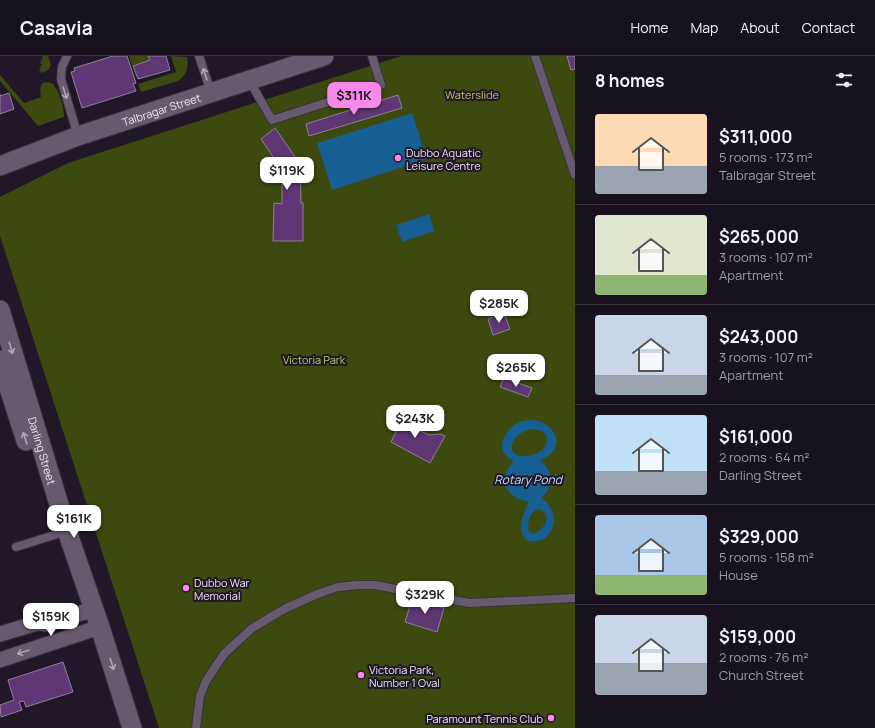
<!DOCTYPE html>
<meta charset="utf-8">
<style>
:root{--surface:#1a111e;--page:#271f2b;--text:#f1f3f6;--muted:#9f9da4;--line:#38313c;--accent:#f888ea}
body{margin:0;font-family:Manrope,sans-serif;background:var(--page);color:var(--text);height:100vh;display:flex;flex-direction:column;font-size:15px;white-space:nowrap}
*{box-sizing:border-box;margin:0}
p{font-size:13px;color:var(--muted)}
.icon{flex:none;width:22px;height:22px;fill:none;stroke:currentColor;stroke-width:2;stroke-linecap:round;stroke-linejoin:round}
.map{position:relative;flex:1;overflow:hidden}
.drawer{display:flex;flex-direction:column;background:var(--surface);width:300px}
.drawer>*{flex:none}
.price{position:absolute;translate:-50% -34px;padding:0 9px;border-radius:8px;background:#fff;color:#222;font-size:13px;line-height:26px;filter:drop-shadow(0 1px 2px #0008)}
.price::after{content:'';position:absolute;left:50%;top:24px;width:12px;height:9px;margin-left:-6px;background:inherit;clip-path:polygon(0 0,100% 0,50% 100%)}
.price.selected{background:var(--accent);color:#111}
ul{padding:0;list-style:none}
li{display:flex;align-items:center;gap:12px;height:100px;padding:0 20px}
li+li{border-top:1px solid var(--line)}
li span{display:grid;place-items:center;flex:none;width:112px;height:80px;border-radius:4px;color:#555}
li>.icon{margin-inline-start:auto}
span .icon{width:48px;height:48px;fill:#fffc;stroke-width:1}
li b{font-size:17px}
h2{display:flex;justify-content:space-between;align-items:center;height:48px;padding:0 20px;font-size:17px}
header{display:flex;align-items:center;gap:24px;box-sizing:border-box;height:56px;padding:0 20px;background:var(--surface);border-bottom:1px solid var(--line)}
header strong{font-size:19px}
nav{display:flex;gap:22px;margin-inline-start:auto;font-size:14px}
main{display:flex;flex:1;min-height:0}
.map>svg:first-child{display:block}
.green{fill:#3c490f}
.water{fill:#175e92;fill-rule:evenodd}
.building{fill:#5f3774;stroke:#8d8095}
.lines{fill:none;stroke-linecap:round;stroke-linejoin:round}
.service-casing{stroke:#38313d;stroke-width:10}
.minor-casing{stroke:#38313d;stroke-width:17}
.tertiary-casing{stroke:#38313d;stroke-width:21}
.service{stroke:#675a6e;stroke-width:8}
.minor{stroke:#675a6e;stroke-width:15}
.tertiary{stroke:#675a6e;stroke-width:19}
.oneway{stroke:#b0a6b6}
.poi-dot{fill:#f888ea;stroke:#221728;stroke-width:1.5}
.labels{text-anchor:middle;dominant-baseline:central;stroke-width:4;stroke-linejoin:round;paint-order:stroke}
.park-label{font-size:11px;fill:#b0cb60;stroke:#221728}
.street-label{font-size:11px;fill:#ece4f0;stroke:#221728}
.poi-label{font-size:11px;fill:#ece4f0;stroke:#221728;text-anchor:start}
.water-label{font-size:12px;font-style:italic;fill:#bedffe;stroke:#221728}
</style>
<header>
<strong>Casavia</strong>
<nav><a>Home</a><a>Map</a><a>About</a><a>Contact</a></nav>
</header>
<main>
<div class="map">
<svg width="575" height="672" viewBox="0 0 575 672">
<rect width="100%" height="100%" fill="#221728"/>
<!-- green -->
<path class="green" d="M 43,0 L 48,0 L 51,9 L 48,14 L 42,17 L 39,14 L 42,8 L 40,7 Z
M 129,0 L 148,0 L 150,4 L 132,10 Z
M 171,0 L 187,1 C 189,11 187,19 178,25 L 141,36 L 138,28 L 176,16 Z
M 401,0 L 575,0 L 575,672 L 159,672 L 0,180 L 0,141 L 68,107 Z
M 0,19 L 24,47 L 41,41 C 39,30 41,23 53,28 C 60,37 64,50 64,61 L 38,70 L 0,25 Z"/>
<!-- water -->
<path class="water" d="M 412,57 L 427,103 L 332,134 L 317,87 Z
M 429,158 L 434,175 L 402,186 L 396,169 Z
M 528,364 C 555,363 570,393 540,404 C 553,414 555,431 541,442 C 564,455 554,493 526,484 C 516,472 523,458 529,446 C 506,443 496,422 514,405 C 494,397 502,377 516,368 C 520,365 524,365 528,364 ZM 533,373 L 542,375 L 546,379 C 554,402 503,409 513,386 C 516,378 524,375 533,373 ZM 538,453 C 554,456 545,475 533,478 L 529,476 C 527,467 529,457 538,453 Z"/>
<!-- building -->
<path class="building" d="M 113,0 L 127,0 L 136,27 L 133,28 L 136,35 L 82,52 L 71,16 L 75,15 L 74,12 Z
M 148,0 L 166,0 L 170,14 L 138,23 L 133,10 L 150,4 Z
M 567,0 L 575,0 L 575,13 L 571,14 Z
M 9,37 L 14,53 L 0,58 L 0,38 L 0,40 Z
M 398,39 L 402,52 L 309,80 L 306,68 Z
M 275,72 L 300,108 L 301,147 L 303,147 L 303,185 L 273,185 L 274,147 L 282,148 L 282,114 L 261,83 Z
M 504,257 L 510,273 L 493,279 L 488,263 Z
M 504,322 L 532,332 L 528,341 L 500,331 Z
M 400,358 L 418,367 L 415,372 L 429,379 L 440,378 L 445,380 L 430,407 L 391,386 L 397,374 L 390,370 L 395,361 L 398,362 Z
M 412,543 L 444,552 L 437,576 L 405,566 Z
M 63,606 L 73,636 L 26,651 L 24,645 L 19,646 L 22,654 L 1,661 L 0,649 L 14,644 L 8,624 Z"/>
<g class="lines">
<defs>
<path id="service" d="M 67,0 L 62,11 L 61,23 L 78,80
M 199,0 L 211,36
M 535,0 L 575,119
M 249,24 L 272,64 L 381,29 L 372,0
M 16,491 L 67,475
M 196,672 L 200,640 L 206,625 L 224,598 L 251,573 L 269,562 L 286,552 L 320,537 L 338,531 L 357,529 L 375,529 L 469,547 L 575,542"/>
<path id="minor" d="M 0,578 L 37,567 L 46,568 L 94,553
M 0,604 L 100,571"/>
<g id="tertiary">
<path id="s1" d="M 0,110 L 78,80 L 324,0"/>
<path id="s2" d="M 0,254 L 67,475 L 100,571 L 132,672"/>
<path d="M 0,304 L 26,385"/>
</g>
</defs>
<!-- service casing -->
<use href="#service" class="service-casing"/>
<!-- minor casing -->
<use href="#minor" class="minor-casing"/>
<!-- tertiary casing -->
<use href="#tertiary" class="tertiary-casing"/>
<!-- service -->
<use href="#service" class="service"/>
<!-- minor -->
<use href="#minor" class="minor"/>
<!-- tertiary -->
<use href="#tertiary" class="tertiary"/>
</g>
<!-- one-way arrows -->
<defs><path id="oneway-shaft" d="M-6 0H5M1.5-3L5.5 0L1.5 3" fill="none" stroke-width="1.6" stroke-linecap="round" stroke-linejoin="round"/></defs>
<g class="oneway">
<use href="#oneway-shaft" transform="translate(205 18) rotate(-108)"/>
<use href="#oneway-shaft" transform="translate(65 37) rotate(73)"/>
<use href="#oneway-shaft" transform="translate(11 292) rotate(73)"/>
<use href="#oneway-shaft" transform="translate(25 382) rotate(-108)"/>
<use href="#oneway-shaft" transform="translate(23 596) rotate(162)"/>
<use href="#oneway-shaft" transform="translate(112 608) rotate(72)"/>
</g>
<!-- markers -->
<g class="poi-dot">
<circle cx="398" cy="102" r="4"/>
<circle cx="186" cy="532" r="4"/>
<circle cx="361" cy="619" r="4"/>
<circle cx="551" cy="662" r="4"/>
</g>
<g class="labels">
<!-- park labels -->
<g class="park-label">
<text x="472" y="38">Waterslide</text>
<text x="314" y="303">Victoria Park</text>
</g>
<!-- street labels -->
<g class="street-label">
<text stroke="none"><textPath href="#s1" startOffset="171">Talbragar Street</textPath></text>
<text stroke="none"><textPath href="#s2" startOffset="147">Darling Street</textPath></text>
</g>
<!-- poi labels -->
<g class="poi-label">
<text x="406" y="96">Dubbo Aquatic<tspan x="406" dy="13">Leisure Centre</tspan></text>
<text x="194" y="526">Dubbo War<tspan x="194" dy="13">Memorial</tspan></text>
<text x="369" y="613">Victoria Park,<tspan x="369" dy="13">Number 1 Oval</tspan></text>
<text x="543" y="662" text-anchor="end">Paramount Tennis Club</text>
</g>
<!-- water labels -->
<g class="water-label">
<text x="528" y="423">Rotary Pond</text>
</g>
</g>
</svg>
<b class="price selected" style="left:354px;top:60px">$311K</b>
<b class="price" style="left:287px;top:135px">$119K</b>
<b class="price" style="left:499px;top:268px">$285K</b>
<b class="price" style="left:516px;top:332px">$265K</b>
<b class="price" style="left:415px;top:383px">$243K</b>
<b class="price" style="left:74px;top:483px">$161K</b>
<b class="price" style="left:425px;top:559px">$329K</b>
<b class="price" style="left:51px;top:581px">$159K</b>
</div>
<section class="drawer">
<h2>8 homes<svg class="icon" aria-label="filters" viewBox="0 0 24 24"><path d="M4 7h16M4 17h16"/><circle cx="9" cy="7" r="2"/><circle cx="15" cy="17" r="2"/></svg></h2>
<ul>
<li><span style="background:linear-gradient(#ffd9b3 65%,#9aa5b1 0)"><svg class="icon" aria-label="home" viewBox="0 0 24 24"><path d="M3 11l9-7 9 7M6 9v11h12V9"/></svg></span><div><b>$311,000</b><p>5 rooms · 173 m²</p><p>Talbragar Street</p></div></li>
<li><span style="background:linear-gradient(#dfe7d0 75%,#8fb573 0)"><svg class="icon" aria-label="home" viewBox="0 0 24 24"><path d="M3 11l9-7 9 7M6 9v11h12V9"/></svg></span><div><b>$265,000</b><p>3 rooms · 107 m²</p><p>Apartment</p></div></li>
<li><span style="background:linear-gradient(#c9d6e8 75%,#9aa5b1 0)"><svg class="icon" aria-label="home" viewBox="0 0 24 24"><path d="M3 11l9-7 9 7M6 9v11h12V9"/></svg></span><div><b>$243,000</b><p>3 rooms · 107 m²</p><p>Apartment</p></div></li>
<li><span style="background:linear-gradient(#bfe0f5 70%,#9aa5b1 0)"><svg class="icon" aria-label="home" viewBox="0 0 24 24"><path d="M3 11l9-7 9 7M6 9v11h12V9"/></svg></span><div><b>$161,000</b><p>2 rooms · 64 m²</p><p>Darling Street</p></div></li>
<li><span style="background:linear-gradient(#a9c7e8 75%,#8fb573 0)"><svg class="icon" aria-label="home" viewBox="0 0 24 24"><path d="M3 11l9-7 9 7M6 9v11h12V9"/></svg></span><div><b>$329,000</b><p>5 rooms · 158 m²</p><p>House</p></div></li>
<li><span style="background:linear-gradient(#c9d6e8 60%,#9aa5b1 0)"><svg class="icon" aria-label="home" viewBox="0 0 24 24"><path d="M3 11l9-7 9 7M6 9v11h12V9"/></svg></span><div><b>$159,000</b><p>2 rooms · 76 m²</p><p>Church Street</p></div></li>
</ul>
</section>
</main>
